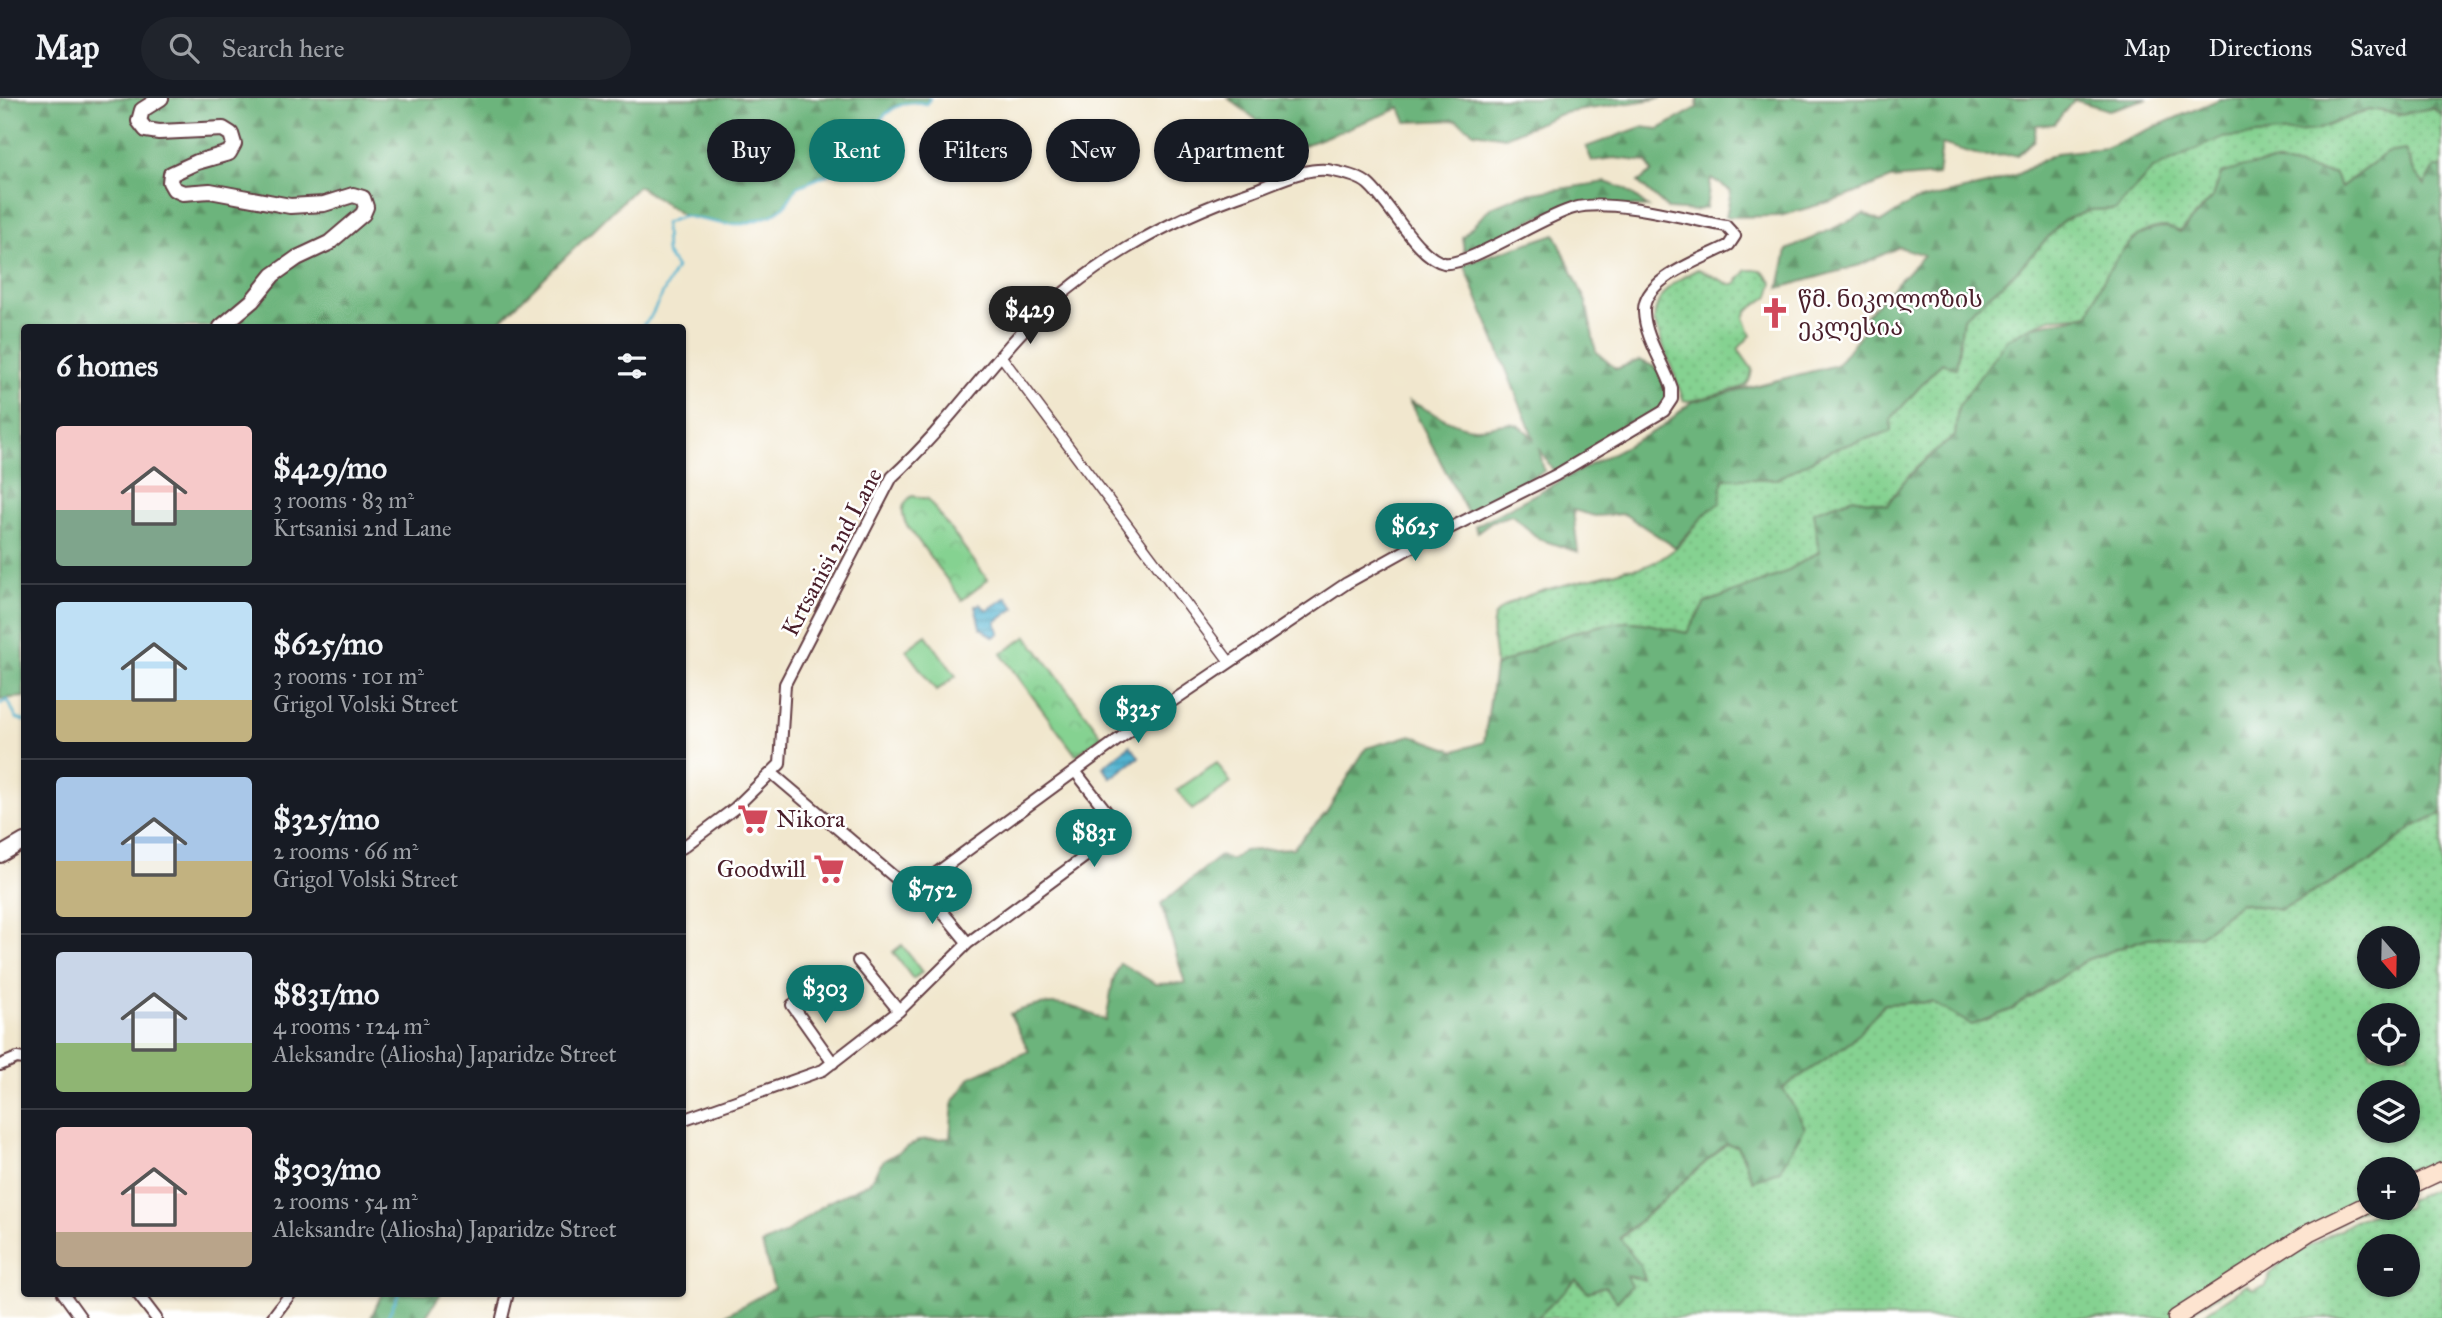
<!DOCTYPE html>
<meta charset="utf-8">
<style>
:root{--surface:#171b24;--page:#20242c;--text:#f1f3f6;--muted:#9ea1a6;--line:#363941;--accent:#0f766e}
body{margin:0;font-family:"IM FELL Great Primer","Noto Serif Georgian",serif;background:var(--page);color:var(--text);height:100vh;display:flex;flex-direction:column;font-size:26px;white-space:nowrap}
*{box-sizing:border-box;margin:0}
p{font-size:23px;color:var(--muted)}
.icon{flex:none;width:38px;height:38px;fill:none;stroke:currentColor;stroke-width:2;stroke-linecap:round;stroke-linejoin:round}
.map{position:relative;flex:1;overflow:hidden}
.drawer{position:absolute;left:21px;top:226px;width:665px;height:973px;display:flex;flex-direction:column;background:var(--surface);border-radius:7px;box-shadow:0 2px 5px #0004}
.drawer>*{flex:none}
.hud{position:absolute;left:707px;top:21px;width:665px;height:63px;display:flex;gap:14px}
.needle{width:46px;rotate:160deg}
.tools{position:absolute;left:2357px;top:828px;display:grid;gap:14px}
.tools a{display:grid;place-items:center;width:63px;height:63px;border-radius:50%;background:var(--surface);box-shadow:0 2px 5px #0004;font-size:35px}
.price{position:absolute;translate:-50% -60px;padding:0 16px;border-radius:24px;background:var(--accent);color:#fff;font-size:23px;line-height:46px;filter:drop-shadow(0 2px 4px #0008)}
.price::after{content:'';position:absolute;left:50%;top:42px;width:21px;height:16px;margin-left:-10px;background:inherit;clip-path:polygon(0 0,100% 0,50% 100%)}
.price.selected{background:#222;color:#fff}
ul{padding:0;list-style:none}
li{display:flex;align-items:center;gap:21px;height:175px;padding:0 35px}
li+li{border-top:2px solid var(--line)}
li span{display:grid;place-items:center;flex:none;width:196px;height:140px;border-radius:7px;color:#555}
li>.icon{margin-inline-start:auto}
span .icon{width:84px;height:84px;fill:#fffc;stroke-width:1}
li b{font-size:30px}
h2{display:flex;justify-content:space-between;align-items:center;height:84px;padding:0 35px;font-size:30px}
.tag{padding:0 24px;border-radius:32px;background:var(--surface);box-shadow:0 2px 5px #0004;font-size:24px;line-height:63px}
.tag.selected{background:var(--accent);color:#fff}
header{display:flex;align-items:center;gap:42px;box-sizing:border-box;height:98px;padding:0 35px;background:var(--surface);border-bottom:2px solid var(--line)}
header strong{font-size:33px}
nav{display:flex;gap:38px;margin-inline-start:auto;font-size:24px}
.search{width:490px;height:63px;background:var(--page);display:flex;align-items:center;gap:18px;box-sizing:border-box;padding:0 24px;border-radius:38px;color:var(--muted);font-size:26px}
.map>svg:first-child{display:block}
.grass{fill:url(#grass-dots);stroke:#68785e;stroke-width:2;fill-rule:evenodd}
.forest{fill:url(#forest-firs);stroke:#5b6a53;stroke-width:2}
.park{fill:url(#park-crowns);stroke:#68785e;stroke-width:2}
.garden{fill:#85d291;stroke:#68785e;stroke-width:2}
.water{fill:url(#water-rules);stroke:#4e697e;stroke-width:2}
.lines{fill:none;stroke-linecap:round;stroke-linejoin:round}
.stream{stroke:#51b3d0;stroke-width:2.5}
.pedestrian-casing{stroke:#633d43;stroke-width:12}
.minor-casing{stroke:#633d43;stroke-width:14}
.tertiary-casing{stroke:#633d43;stroke-width:18}
.secondary-casing{stroke:#633d43;stroke-width:19}
.pedestrian{stroke:#fff;stroke-width:9}
.minor{stroke:#fff;stroke-width:10}
.tertiary{stroke:#fff;stroke-width:14}
.secondary{stroke:#fde4d0;stroke-width:16}
.labels{text-anchor:middle;dominant-baseline:central;stroke-width:5;stroke-linejoin:round;paint-order:stroke}
.poi-label{font-size:24px;fill:#4a1f2b;stroke:#fff;text-anchor:start}
.street-label{font-size:24px;fill:#4a1f2b;stroke:#fff}
</style>
<header>
<strong>Map</strong>
<div class="search"><svg class="icon" aria-label="search" viewBox="0 0 24 24"><circle cx="10" cy="10" r="6"/><path d="M15 15l6 6"/></svg>Search here</div>
<nav><a>Map</a><a>Directions</a><a>Saved</a></nav>
</header>
<div class="map">
<svg width="2442" height="1220" viewBox="0 0 2442 1220">
<defs>
<pattern id="grass-dots" width="8" height="8" patternUnits="userSpaceOnUse" patternTransform="scale(1.75)"><rect width="8" height="8" fill="#85d291"/><path d="M2 2h.1M6 6h.1" fill="none" stroke="#74b47d" stroke-width="1.8" stroke-linecap="round"/></pattern>
<pattern id="forest-firs" width="22" height="20" patternUnits="userSpaceOnUse" patternTransform="scale(1.75)"><rect width="22" height="20" fill="#6cb47b"/><path d="M5 1l3.5 6h-7zM16 11l3.5 6h-7z" fill="#5b9265"/></pattern>
<pattern id="park-crowns" width="20" height="18" patternUnits="userSpaceOnUse" patternTransform="scale(1.75)"><rect width="20" height="18" fill="#85d291"/><path d="M2 6a3 3 0 1 1 6 0M12 15a3 3 0 1 1 6 0" fill="none" stroke="#74b47d"/></pattern>
<pattern id="water-rules" width="6" height="5" patternUnits="userSpaceOnUse" patternTransform="scale(1.75)"><rect width="6" height="5" fill="#51b3d0"/><path d="M0 2.5h6" fill="none" stroke="#4591a9"/></pattern>
</defs>
<rect width="100%" height="100%" fill="#fff"/>
<filter id="ink" filterUnits="userSpaceOnUse"><feTurbulence type="fractalNoise" baseFrequency=".0143" numOctaves="2"/><feDisplacementMap in="SourceGraphic" scale="14" xChannelSelector="R" yChannelSelector="G"/><feConvolveMatrix kernelMatrix="1 2 1 2 8 2 1 2 1" color-interpolation-filters="sRGB"/></filter>
<filter id="wash" filterUnits="userSpaceOnUse"><feTurbulence type="fractalNoise" baseFrequency=".00686" numOctaves="4" result="noise"/><feDisplacementMap in="SourceGraphic" scale="28" xChannelSelector="R" yChannelSelector="G"/><feGaussianBlur stdDeviation="1.57" result="paint"/><feColorMatrix in="noise" values="0 0 0 0 0 0 0 0 0 0 0 0 0 0 0 0 0 1.4 0 .05"/><feComposite in="paint" operator="in"/></filter>
<g filter="url(#wash)">
<rect width="100%" height="100%" fill="#f1e7ce"/>
<!-- grass -->
<path class="grass" d="M 2432,10 L 2442,17 L 2442,69 L 2435,70 L 2425,88 L 2415,75 L 2361,74 L 2341,89 L 2334,75 L 2312,75 L 2286,66 L 2221,76 L 2213,99 L 2180,134 C 2176,133 2169,129 2164,129 C 2126,130 2098,186 2089,217 L 2052,220 L 2030,229 L 1992,263 L 1958,309 L 1955,338 C 1928,359 1904,377 1888,407 L 1853,400 L 1820,453 L 1780,477 L 1705,505 L 1687,535 C 1669,532 1647,524 1628,524 C 1582,526 1535,549 1495,569 C 1497,553 1489,537 1494,520 C 1503,494 1600,481 1626,471 C 1673,471 1706,418 1723,381 L 1777,381 L 1831,352 L 1891,333 L 1890,321 L 1942,263 L 1956,270 L 1963,220 L 2015,175 L 2064,122 L 2091,112 L 2116,111 L 2153,71 L 2221,39 L 2317,32 L 2369,11 L 2400,16 Z
M 1698,171 L 1729,186 L 1735,186 L 1747,172 L 1762,172 L 1773,185 L 1769,198 L 1747,213 L 1744,219 L 1751,237 L 1738,251 L 1752,271 C 1751,277 1751,283 1746,287 C 1741,291 1691,304 1684,303 L 1654,223 C 1655,195 1674,183 1698,171 Z
M 2442,715 L 2442,1074 L 2408,1090 L 2408,1071 L 2370,1071 L 2369,1107 L 2180,1220 L 1537,1220 L 1576,1181 L 1625,1178 L 1640,1167 L 1620,1141 L 1726,1046 L 1738,1048 L 1783,990 L 1852,943 L 1884,906 L 1932,904 L 1972,927 L 2013,911 L 2086,862 L 2147,840 L 2200,838 L 2240,805 L 2280,812 L 2370,764 L 2413,729 ZM 2370,840 L 2408,840 L 2408,878 L 2370,878 ZM 2370,917 L 2408,917 L 2408,956 L 2370,956 ZM 2370,994 L 2408,994 L 2408,1032 L 2370,1032 Z
M 2442,1088 L 2442,1220 L 2198,1220 L 2247,1187 L 2253,1192 L 2266,1188 L 2270,1176 L 2281,1164 L 2358,1121 L 2388,1110 L 2408,1110 L 2408,1102 ZM 2408,1148 L 2408,1186 L 2370,1186 L 2370,1148 Z"/>
<!-- forest -->
<path class="forest" d="M 0,0 L 930,0 L 927,6 C 902,0 879,14 873,39 L 841,62 L 831,75 L 797,89 L 785,108 L 772,117 L 744,126 L 724,126 L 684,118 L 638,88 L 494,229 L 24,229 L 24,599 L 0,601 Z
M 1228,0 L 1662,0 L 1563,15 L 1505,39 L 1474,34 L 1456,22 L 1406,24 L 1400,10 L 1302,48 L 1283,48 L 1280,40 Z
M 1698,0 L 2148,0 L 2109,12 L 2074,2 L 2054,26 L 2036,27 L 2034,42 L 2017,57 L 1982,58 L 1942,46 L 1938,77 L 1890,81 L 1846,99 L 1780,118 L 1726,119 L 1731,93 L 1711,80 L 1706,110 L 1694,113 L 1668,111 L 1638,84 L 1652,74 L 1647,64 L 1614,60 L 1592,63 L 1586,49 L 1641,29 L 1659,31 L 1697,10 Z
M 2442,0 L 2442,17 L 2432,10 L 2400,16 L 2369,11 L 2317,32 L 2221,40 L 2153,71 L 2116,111 L 2091,112 L 2064,122 L 2015,175 L 1963,220 L 1956,271 L 1942,264 L 1891,321 L 1891,333 L 1831,352 L 1777,381 L 1723,381 L 1720,405 C 1708,409 1688,438 1675,449 L 1624,416 L 1595,418 L 1573,412 L 1578,454 L 1539,441 L 1512,417 L 1492,423 L 1477,434 L 1475,428 L 1662,329 L 1691,304 L 1837,267 L 1866,229 L 1864,219 L 1924,157 L 1899,149 L 1860,167 L 1779,190 L 1787,152 L 1864,116 L 1881,124 L 1912,104 L 1990,86 L 2018,76 L 2056,55 L 2105,50 L 2220,1 Z
M 2405,52 L 2415,75 L 2425,87 L 2435,69 L 2442,69 L 2442,715 L 2413,729 L 2370,764 L 2280,812 L 2240,805 L 2200,838 L 2147,840 L 2086,862 L 2013,911 L 1972,927 L 1932,904 L 1884,906 L 1852,943 L 1783,990 L 1805,1029 L 1780,1072 L 1753,1083 L 1738,1048 L 1726,1046 L 1620,1140 L 1640,1167 L 1645,1182 L 1626,1178 L 1631,1188 L 1617,1204 L 1605,1188 L 1588,1194 L 1576,1182 L 1537,1220 L 720,1220 L 774,1190 L 762,1146 L 784,1136 L 828,1104 L 869,1085 L 883,1063 L 920,1042 L 950,1040 L 953,1004 L 972,978 L 1029,953 L 1010,916 C 1049,900 1070,904 1106,923 L 1113,882 L 1120,865 L 1156,886 L 1185,885 L 1161,806 L 1220,758 L 1231,762 L 1244,753 L 1293,750 L 1326,715 L 1366,650 L 1411,637 L 1455,653 L 1484,644 L 1495,569 C 1536,549 1582,526 1628,524 C 1647,523 1669,532 1687,535 L 1705,505 L 1780,477 L 1819,454 L 1813,414 L 1853,400 L 1888,407 C 1904,377 1928,359 1955,338 L 1958,309 L 2007,241 L 2030,229 L 2089,217 C 2099,186 2125,130 2164,129 C 2169,129 2176,132 2180,134 L 2213,99 L 2221,76 C 2242,69 2263,62 2286,66 C 2305,69 2313,75 2334,75 L 2341,89 L 2386,55 Z
M 1605,84 L 1625,91 L 1648,109 L 1577,105 L 1533,121 L 1509,135 L 1464,153 L 1462,139 L 1491,109 L 1521,97 Z
M 1555,136 L 1586,204 L 1596,254 L 1616,271 L 1640,262 L 1659,271 L 1672,301 L 1637,329 L 1556,377 L 1539,350 L 1544,373 L 1468,416 L 1409,303 C 1429,312 1454,329 1475,330 C 1505,331 1509,313 1534,341 L 1464,166 Z
M 382,1195 L 441,1195 L 425,1220 L 371,1220 Z"/>
<!-- park -->
<path class="park" d="M 912,398 L 928,401 L 988,482 L 962,502 L 906,426 C 901,414 901,406 912,398 Z
M 1027,538 L 1102,638 L 1076,657 L 1001,556 Z"/>
<!-- garden -->
<path class="garden" d="M 926,537 L 956,578 L 936,593 L 906,552 Z
M 1217,665 L 1231,685 L 1192,712 L 1177,692 Z
M 902,847 L 922,874 L 913,881 L 893,854 Z"/>
<!-- water -->
<path class="water" d="M 1007,499 L 1015,510 L 996,524 L 1000,536 L 993,539 L 980,529 L 975,508 L 980,506 L 987,512 Z
M 1130,647 L 1139,659 L 1111,680 L 1103,669 Z"/>
<g class="lines">
<!-- stream -->
<path class="stream" d="M 641,229 L 650,220 L 676,170 L 666,155 L 665,125 L 684,118 L 724,126 L 744,126 L 772,117 L 785,108 L 797,89 L 831,75 L 841,62 L 873,39 C 879,14 902,0 927,6 L 930,0
M 0,606 L 8,602 L 16,620 L 24,623
M 387,1220 L 399,1195"/>
</g>
</g>
<g filter="url(#ink)">
<g class="lines">
<defs>
<path id="pedestrian" d="M 1001,258 L 1229,563"/>
<path id="minor" d="M 773,676 L 905,788 C 931,793 951,826 968,845
M 682,750 L 735,710 L 780,666 L 785,586 L 892,379 C 940,335 976,284 1019,237 C 1080,170 1168,121 1252,93 C 1275,85 1308,67 1333,73 C 1343,75 1360,79 1368,86 C 1390,105 1417,159 1444,165 C 1467,169 1543,118 1574,110 C 1611,100 1687,121 1726,128 L 1735,138 L 1729,147 C 1704,161 1642,180 1644,214 C 1645,240 1664,266 1672,290 L 1672,301 L 1664,313 L 1556,377 L 1410,450 L 1347,485 L 1146,621 L 916,790
M 858,863 L 899,913
M 792,907 L 833,965
M 0,967 L 17,960 L 24,961
M 682,1022 L 823,972 L 899,913 L 968,845 L 1121,732 L 1075,673
M 63,1195 L 81,1220
M 137,1195 L 156,1220
M 272,1220 L 291,1195
M 502,1220 L 508,1195"/>
<path id="tertiary" d="M 161,0 L 142,12 L 139,23 L 146,32 L 159,34 L 223,31 L 231,36 L 234,46 L 229,55 L 197,64 L 171,76 L 170,84 L 174,91 L 183,95 L 210,93 L 290,108 L 324,106 L 353,97 L 363,100 L 366,109 L 363,116 L 329,145 L 297,160 L 273,177 L 252,203 L 221,229
M 0,757 L 24,743"/>
<path id="secondary" d="M 2408,1089 L 2442,1073
M 2176,1220 L 2310,1134 L 2370,1105"/>
</defs>
<!-- pedestrian casing -->
<use href="#pedestrian" class="pedestrian-casing"/>
<!-- minor casing -->
<use href="#minor" class="minor-casing"/>
<!-- tertiary casing -->
<use href="#tertiary" class="tertiary-casing"/>
<!-- secondary casing -->
<use href="#secondary" class="secondary-casing"/>
<!-- pedestrian -->
<use href="#pedestrian" class="pedestrian"/>
<!-- minor -->
<use href="#minor" class="minor"/>
<!-- tertiary -->
<use href="#tertiary" class="tertiary"/>
<!-- secondary -->
<use href="#secondary" class="secondary"/>
</g>
</g>
<!-- icons -->
<defs>
<symbol id="church-bare" viewBox="-9 -9 18 18"><path d="M-1.2-6h2.4v3.5h3.3v2.4h-3.3V6h-2.4V-.1h-3.3v-2.4h3.3Z" fill="#d1495b" stroke="#fff" stroke-width="2.5" paint-order="stroke"/></symbol>
<symbol id="supermarket-bare" viewBox="-9 -9 18 18"><path d="M-6-5.5h2.5l.6 2H6L4.5 2H-2.5L-4.4-4H-6ZM-1.5 3.2a1.3 1.3 0 1 0 .1 0ZM3 3.2a1.3 1.3 0 1 0 .1 0Z" fill="#d1495b" stroke="#fff" stroke-width="2.5" paint-order="stroke"/></symbol>
</defs>
<g fill-rule="evenodd">
<use href="#church-bare" x="1753" y="193" width="44" height="44"/>
<use href="#supermarket-bare" x="731" y="699" width="44" height="44"/>
<use href="#supermarket-bare" x="807" y="749" width="44" height="44"/>
</g>
<g class="labels">
<!-- poi labels -->
<g class="poi-label">
<text x="1798" y="201">წმ. ნიკოლოზის<tspan x="1798" dy="28">ეკლესია</tspan></text>
<text x="776" y="721">Nikora</text>
<text x="806" y="771" text-anchor="end">Goodwill</text>
</g>
<!-- street labels -->
<g class="street-label">
<text transform="translate(832 454) rotate(-62)">Krtsanisi 2nd Lane</text>
</g>
</g>
</svg>
<div class="tools">
<a><svg class="needle" viewBox="-14 -14 28 28"><path d="M0-13l5 13h-10z" fill="#e53935"/><path d="M0 13l5-13h-10z" fill="#9ea1a6"/></svg></a>
<a><svg class="icon" aria-label="locate" viewBox="0 0 24 24"><circle cx="12" cy="12" r="6"/><path d="M12 2v4M12 18v4M2 12h4M18 12h4"/></svg></a>
<a><svg class="icon" aria-label="layers" viewBox="0 0 24 24"><path d="M12 4l9 5-9 5-9-5zM3 14l9 5 9-5"/></svg></a>
<a>+</a>
<a>−</a>
</div>
<b class="price selected" style="left:1030px;top:248px">$429</b>
<b class="price" style="left:1415px;top:465px">$625</b>
<b class="price" style="left:1138px;top:647px">$325</b>
<b class="price" style="left:1094px;top:771px">$831</b>
<b class="price" style="left:932px;top:828px">$752</b>
<b class="price" style="left:825px;top:927px">$303</b>
<div class="hud">
<a class="tag">Buy</a>
<a class="tag selected">Rent</a>
<a class="tag">Filters</a>
<a class="tag">New</a>
<a class="tag">Apartment</a>
</div>
<section class="drawer">
<h2>6 homes<svg class="icon" aria-label="filters" viewBox="0 0 24 24"><path d="M4 7h16M4 17h16"/><circle cx="9" cy="7" r="2"/><circle cx="15" cy="17" r="2"/></svg></h2>
<ul>
<li><span style="background:linear-gradient(#f6c9c9 60%,#7fa58c 0)"><svg class="icon" aria-label="home" viewBox="0 0 24 24"><path d="M3 11l9-7 9 7M6 9v11h12V9"/></svg></span><div><b>$429/mo</b><p>3 rooms · 83 m²</p><p>Krtsanisi 2nd Lane</p></div></li>
<li><span style="background:linear-gradient(#bfe0f5 70%,#c2b280 0)"><svg class="icon" aria-label="home" viewBox="0 0 24 24"><path d="M3 11l9-7 9 7M6 9v11h12V9"/></svg></span><div><b>$625/mo</b><p>3 rooms · 101 m²</p><p>Grigol Volski Street</p></div></li>
<li><span style="background:linear-gradient(#a9c7e8 60%,#c2b280 0)"><svg class="icon" aria-label="home" viewBox="0 0 24 24"><path d="M3 11l9-7 9 7M6 9v11h12V9"/></svg></span><div><b>$325/mo</b><p>2 rooms · 66 m²</p><p>Grigol Volski Street</p></div></li>
<li><span style="background:linear-gradient(#c9d6e8 65%,#8fb573 0)"><svg class="icon" aria-label="home" viewBox="0 0 24 24"><path d="M3 11l9-7 9 7M6 9v11h12V9"/></svg></span><div><b>$831/mo</b><p>4 rooms · 124 m²</p><p>Aleksandre (Aliosha) Japaridze Street</p></div></li>
<li><span style="background:linear-gradient(#f6c9c9 75%,#b9a48a 0)"><svg class="icon" aria-label="home" viewBox="0 0 24 24"><path d="M3 11l9-7 9 7M6 9v11h12V9"/></svg></span><div><b>$303/mo</b><p>2 rooms · 54 m²</p><p>Aleksandre (Aliosha) Japaridze Street</p></div></li>
</ul>
</section>
</div>
